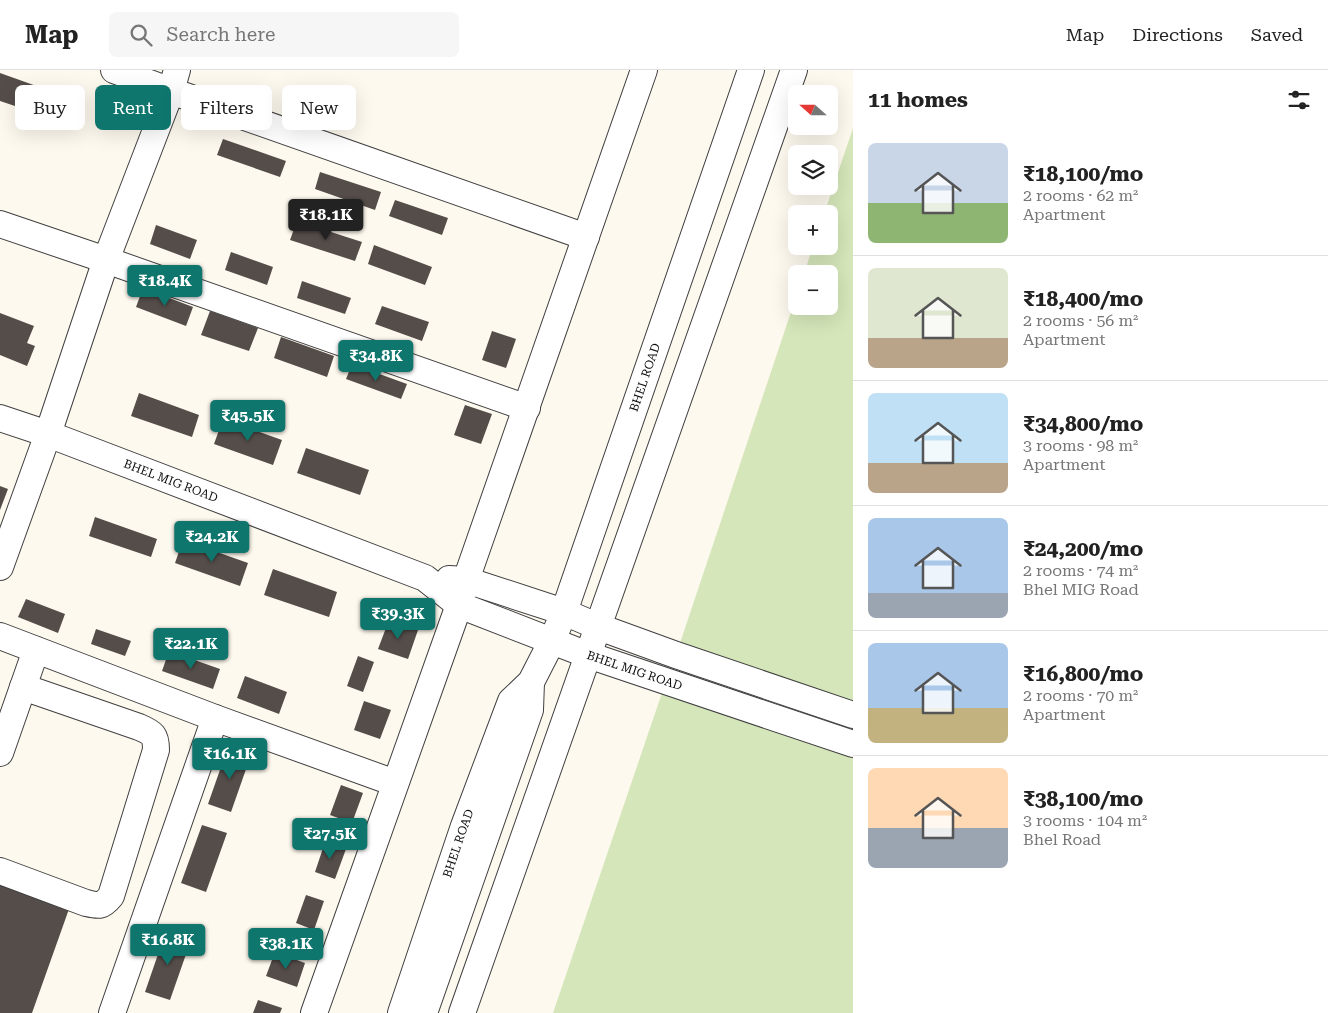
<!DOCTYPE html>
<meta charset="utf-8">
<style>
:root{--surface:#fff;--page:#f6f6f6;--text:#222;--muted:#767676;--line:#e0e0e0;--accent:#0f766e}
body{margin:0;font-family:"Roboto Serif",serif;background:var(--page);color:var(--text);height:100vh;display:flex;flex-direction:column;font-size:19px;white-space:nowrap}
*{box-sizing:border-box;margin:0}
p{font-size:16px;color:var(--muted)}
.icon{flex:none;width:28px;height:28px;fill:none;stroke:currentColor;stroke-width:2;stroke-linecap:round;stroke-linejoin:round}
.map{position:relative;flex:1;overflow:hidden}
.drawer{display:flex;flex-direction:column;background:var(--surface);width:475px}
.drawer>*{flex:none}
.guide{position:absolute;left:15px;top:15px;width:475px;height:45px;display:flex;gap:10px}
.needle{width:32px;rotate:291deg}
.buttons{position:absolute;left:788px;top:15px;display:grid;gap:10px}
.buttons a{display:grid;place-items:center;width:50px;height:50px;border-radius:8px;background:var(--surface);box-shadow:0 5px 20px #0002;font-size:25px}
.price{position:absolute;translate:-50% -42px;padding:0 11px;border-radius:5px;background:var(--accent);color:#fff;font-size:16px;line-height:32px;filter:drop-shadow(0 1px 2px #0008)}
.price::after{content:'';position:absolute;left:50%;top:30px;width:15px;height:11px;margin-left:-8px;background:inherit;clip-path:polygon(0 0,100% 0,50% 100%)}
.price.selected{background:#222;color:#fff}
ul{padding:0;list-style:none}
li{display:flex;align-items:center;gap:15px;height:125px;padding:0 15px}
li+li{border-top:1px solid var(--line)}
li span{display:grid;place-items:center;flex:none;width:140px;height:100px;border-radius:8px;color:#555}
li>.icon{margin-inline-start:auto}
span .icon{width:60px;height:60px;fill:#fffc;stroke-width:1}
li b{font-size:21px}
h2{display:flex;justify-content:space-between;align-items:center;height:60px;padding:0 15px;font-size:21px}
.pill{padding:0 18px;border-radius:8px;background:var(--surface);box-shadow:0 5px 20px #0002;font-size:18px;line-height:45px}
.pill.selected{background:var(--accent);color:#fff}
header{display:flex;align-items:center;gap:30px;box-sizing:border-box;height:70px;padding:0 25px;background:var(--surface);border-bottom:1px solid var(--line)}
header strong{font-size:24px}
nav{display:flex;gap:28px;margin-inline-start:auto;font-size:18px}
.search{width:350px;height:45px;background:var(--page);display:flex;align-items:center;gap:12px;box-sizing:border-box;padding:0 18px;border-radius:8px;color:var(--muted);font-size:19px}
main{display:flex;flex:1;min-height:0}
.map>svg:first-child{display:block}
.green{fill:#d5e6ba}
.building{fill:#554d4a}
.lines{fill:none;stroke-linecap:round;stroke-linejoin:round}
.minor-casing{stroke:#404040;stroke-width:28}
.minor{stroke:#fff;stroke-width:26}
.labels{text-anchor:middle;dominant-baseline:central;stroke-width:5;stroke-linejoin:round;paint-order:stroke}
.street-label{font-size:12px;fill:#0d0d0d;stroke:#fff}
</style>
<header>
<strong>Map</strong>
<div class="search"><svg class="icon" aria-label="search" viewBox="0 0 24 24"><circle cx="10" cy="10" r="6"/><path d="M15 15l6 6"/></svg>Search here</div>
<nav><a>Map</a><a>Directions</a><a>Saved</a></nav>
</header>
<main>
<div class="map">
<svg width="853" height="943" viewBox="0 0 853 943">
<rect width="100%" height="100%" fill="#fef9ee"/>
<!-- green -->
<path class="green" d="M 853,58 L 853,645 L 676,585 L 796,227 L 796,236 L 829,236 L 829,204 L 804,204 L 813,176 L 829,176 L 829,144 L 824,144 Z
M 664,617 L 853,682 L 853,943 L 553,943 Z"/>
<!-- building -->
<path class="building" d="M 0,3 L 42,18 L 33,42 L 0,31 Z
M 223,69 L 286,91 L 280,107 L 217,85 Z
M 320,102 L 381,122 L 375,140 L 315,119 Z
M 395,130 L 448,148 L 442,165 L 389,146 Z
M 297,151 L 362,172 L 355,191 L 290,170 Z
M 156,155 L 197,170 L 190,189 L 150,174 Z
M 374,175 L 432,197 L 425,215 L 368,194 Z
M 231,182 L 273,197 L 267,215 L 225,200 Z
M 302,211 L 351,228 L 345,244 L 297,228 Z
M 143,218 L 193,237 L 186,256 L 136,237 Z
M 382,236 L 429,252 L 422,271 L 375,254 Z
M 210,241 L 258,258 L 249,281 L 201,265 Z
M 0,243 L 34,256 L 27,273 L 35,276 L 27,296 L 0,285 Z
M 492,261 L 516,269 L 506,298 L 482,290 Z
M 281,267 L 334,286 L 327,307 L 274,288 Z
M 352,294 L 407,314 L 401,329 L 346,309 Z
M 139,323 L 199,345 L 192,367 L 131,346 Z
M 465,335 L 492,344 L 481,374 L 454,365 Z
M 223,349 L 282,370 L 273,395 L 214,374 Z
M 306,378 L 369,400 L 360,425 L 297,403 Z
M 0,416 L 8,419 L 0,440 Z
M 95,447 L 157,469 L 151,487 L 89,466 Z
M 183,470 L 248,493 L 240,516 L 175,493 Z
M 273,499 L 337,522 L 329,547 L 264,525 Z
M 26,529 L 65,544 L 58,563 L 18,547 Z
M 389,550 L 418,560 L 408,589 L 378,579 Z
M 96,559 L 131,571 L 125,586 L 91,574 Z
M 169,581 L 220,599 L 213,619 L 162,601 Z
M 358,586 L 374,592 L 363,622 L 347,616 Z
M 245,606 L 287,622 L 279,644 L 237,628 Z
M 364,631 L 391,640 L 380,669 L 354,660 Z
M 228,677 L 251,685 L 231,742 L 208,734 Z
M 341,715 L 363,723 L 352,753 L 330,745 Z
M 202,755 L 227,763 L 206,822 L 181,813 Z
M 325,772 L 346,779 L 335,809 L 315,802 Z
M 0,814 L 69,839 L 32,943 L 0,943 Z
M 306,825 L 324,831 L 314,860 L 296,853 Z
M 166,861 L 191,870 L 170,930 L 145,922 Z
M 275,882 L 305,893 L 297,917 L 266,906 Z
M 258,930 L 282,938 L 280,943 L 253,943 Z"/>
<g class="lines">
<defs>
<g id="minor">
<path d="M 114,0 L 171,21 L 586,167"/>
<path d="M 0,154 L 106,190 L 527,338"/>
<path id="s1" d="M 0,348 L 48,364 L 425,508 L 459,535 L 588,585 L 853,674"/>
<path d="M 0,497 L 48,364 L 106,190 L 171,21 L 177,0"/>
<path d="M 449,509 L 466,510 L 564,542 L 599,557 L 676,585 L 853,645"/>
<path d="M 0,566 L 215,648 L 395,713"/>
<path d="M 0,683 L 36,580"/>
<path d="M 0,801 L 86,833 C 99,836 102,837 111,826 L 156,680 C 156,665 153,663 139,657 L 23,617"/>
<path d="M 112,943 L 215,648"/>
<path d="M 314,943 L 459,535 L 466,510 L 644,0"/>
<path id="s2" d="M 401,943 L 464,756 L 511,631 L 531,612 L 552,571 L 564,542 L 751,0"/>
<path d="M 424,943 L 530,640 L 531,612"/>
<path d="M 462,943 L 794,0"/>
</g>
</defs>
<!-- minor casing -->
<use href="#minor" class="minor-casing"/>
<!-- minor -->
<use href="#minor" class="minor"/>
</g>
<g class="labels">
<!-- street labels -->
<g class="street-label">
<text stroke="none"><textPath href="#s2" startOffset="684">BHEL ROAD</textPath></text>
<text stroke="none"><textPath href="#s1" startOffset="182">BHEL MIG ROAD</textPath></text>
<text stroke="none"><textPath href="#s1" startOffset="685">BHEL MIG ROAD</textPath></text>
<text stroke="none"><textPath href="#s2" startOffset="179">BHEL ROAD</textPath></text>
</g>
</g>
</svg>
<div class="buttons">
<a><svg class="needle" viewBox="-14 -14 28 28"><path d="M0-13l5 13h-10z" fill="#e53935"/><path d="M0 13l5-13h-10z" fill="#767676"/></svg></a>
<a><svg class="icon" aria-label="layers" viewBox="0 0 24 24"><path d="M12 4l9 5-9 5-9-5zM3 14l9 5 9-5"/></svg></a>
<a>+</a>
<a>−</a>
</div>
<b class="price selected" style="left:326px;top:171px">₹18.1K</b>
<b class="price" style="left:165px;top:237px">₹18.4K</b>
<b class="price" style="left:376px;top:312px">₹34.8K</b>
<b class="price" style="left:248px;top:372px">₹45.5K</b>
<b class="price" style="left:212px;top:493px">₹24.2K</b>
<b class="price" style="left:398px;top:570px">₹39.3K</b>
<b class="price" style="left:191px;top:600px">₹22.1K</b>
<b class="price" style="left:230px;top:710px">₹16.1K</b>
<b class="price" style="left:330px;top:790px">₹27.5K</b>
<b class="price" style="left:168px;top:896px">₹16.8K</b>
<b class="price" style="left:286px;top:900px">₹38.1K</b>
<div class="guide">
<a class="pill">Buy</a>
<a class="pill selected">Rent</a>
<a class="pill">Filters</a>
<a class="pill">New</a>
</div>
</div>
<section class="drawer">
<h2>11 homes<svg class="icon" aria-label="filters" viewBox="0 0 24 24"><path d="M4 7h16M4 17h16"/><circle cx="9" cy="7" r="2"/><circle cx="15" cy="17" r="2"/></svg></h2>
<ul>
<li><span style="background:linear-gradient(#c9d6e8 60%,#8fb573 0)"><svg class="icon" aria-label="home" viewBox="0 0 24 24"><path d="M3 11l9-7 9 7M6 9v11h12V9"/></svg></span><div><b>₹18,100/mo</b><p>2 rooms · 62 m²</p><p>Apartment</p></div></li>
<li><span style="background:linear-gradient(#dfe7d0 70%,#b9a48a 0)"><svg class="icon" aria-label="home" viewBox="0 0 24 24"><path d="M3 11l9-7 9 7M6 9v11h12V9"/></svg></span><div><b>₹18,400/mo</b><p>2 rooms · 56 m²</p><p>Apartment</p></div></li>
<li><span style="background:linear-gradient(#bfe0f5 70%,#b9a48a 0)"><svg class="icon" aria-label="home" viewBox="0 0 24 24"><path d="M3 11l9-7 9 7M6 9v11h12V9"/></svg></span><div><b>₹34,800/mo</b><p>3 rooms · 98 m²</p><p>Apartment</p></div></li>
<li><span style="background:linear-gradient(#a9c7e8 75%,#9aa5b1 0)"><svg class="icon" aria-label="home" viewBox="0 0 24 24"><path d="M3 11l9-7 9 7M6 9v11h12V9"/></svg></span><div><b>₹24,200/mo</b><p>2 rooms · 74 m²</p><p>Bhel MIG Road</p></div></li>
<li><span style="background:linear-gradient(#a9c7e8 65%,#c2b280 0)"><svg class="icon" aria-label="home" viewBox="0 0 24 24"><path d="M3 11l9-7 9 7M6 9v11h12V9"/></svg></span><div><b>₹16,800/mo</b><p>2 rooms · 70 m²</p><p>Apartment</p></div></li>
<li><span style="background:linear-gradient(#ffd9b3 60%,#9aa5b1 0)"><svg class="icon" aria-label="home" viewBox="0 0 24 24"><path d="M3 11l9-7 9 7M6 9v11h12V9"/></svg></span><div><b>₹38,100/mo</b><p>3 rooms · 104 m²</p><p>Bhel Road</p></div></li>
</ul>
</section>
</main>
